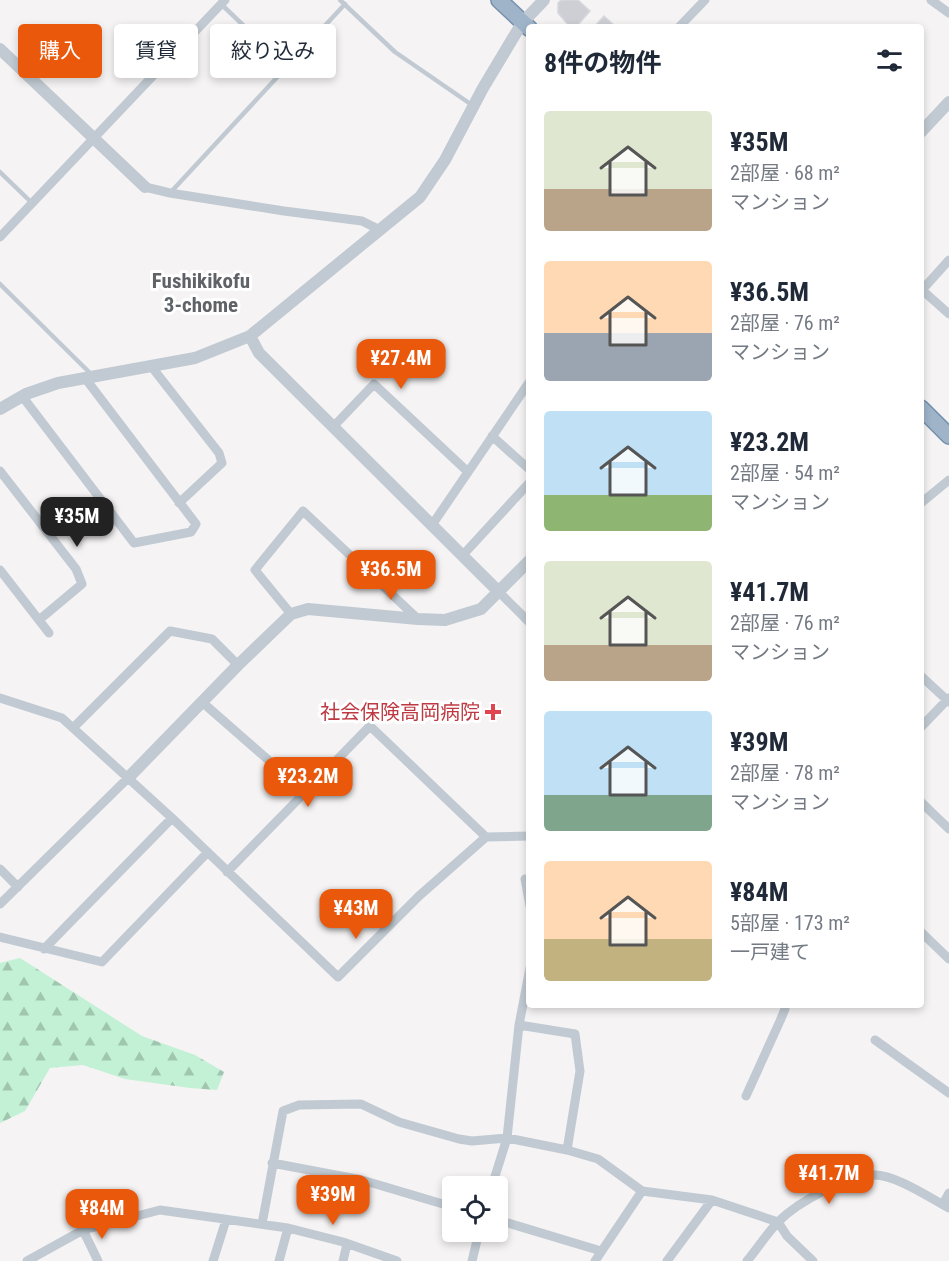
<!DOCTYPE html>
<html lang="ja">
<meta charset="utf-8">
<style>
:root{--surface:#fff;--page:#f6f6f7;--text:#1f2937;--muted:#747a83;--accent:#ea580c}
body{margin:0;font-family:"Roboto Condensed","Noto Sans JP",sans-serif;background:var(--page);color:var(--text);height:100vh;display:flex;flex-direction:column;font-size:22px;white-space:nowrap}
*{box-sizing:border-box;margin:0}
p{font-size:20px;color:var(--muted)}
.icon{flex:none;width:33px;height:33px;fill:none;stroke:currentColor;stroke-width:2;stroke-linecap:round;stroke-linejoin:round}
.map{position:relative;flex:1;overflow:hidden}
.panel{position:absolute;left:526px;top:24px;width:398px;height:984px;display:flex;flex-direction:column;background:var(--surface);border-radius:6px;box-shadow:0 3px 9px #0003}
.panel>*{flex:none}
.guide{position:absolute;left:18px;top:24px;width:418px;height:54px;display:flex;gap:12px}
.fabs{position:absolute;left:442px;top:1176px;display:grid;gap:12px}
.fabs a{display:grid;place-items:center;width:66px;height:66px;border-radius:6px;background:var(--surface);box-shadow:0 3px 9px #0003;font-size:30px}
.price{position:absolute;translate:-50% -51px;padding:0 14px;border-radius:12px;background:var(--accent);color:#fff;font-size:20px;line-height:39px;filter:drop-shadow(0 2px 3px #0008)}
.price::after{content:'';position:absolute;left:50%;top:36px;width:18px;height:14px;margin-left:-9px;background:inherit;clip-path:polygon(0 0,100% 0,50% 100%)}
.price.active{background:#222;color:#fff}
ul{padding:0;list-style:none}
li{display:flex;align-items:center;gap:18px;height:150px;padding:0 18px}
li span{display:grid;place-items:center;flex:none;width:168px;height:120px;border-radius:6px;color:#555}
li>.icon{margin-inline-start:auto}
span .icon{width:72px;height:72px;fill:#fffc;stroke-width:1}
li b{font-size:26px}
h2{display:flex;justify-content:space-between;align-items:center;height:72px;padding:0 18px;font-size:26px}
.tag{padding:0 21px;border-radius:6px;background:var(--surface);box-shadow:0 3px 9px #0003;font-size:21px;line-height:54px}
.tag.active{background:var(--accent);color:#fff}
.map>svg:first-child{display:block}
.forest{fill:url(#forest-firs)}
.building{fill:#cdcfd5;stroke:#d7d9de;stroke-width:1.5}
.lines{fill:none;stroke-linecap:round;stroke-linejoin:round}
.trunk-casing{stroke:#7690ad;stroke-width:18}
.service{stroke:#c1cad2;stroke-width:4.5}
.minor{stroke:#c1cad2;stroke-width:9}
.tertiary{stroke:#c1cad2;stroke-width:12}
.trunk{stroke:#9fb4c9;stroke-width:15}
.health-dot{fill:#e0444e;stroke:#fff;stroke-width:2}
.labels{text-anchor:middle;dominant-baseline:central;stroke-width:6;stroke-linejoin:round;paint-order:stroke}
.health-label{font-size:20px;fill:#be3a42;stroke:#fff;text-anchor:end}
.neighbourhood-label{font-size:21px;font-weight:bold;fill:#5f6368;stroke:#fff}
</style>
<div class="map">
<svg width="949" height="1261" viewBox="0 0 949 1261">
<defs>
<pattern id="forest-firs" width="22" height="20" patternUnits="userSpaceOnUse" patternTransform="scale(1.5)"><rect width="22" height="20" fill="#c3f1d5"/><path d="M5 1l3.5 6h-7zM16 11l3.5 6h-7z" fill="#a0c6b0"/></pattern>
</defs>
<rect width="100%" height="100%" fill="#f5f3f3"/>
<!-- forest -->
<path class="forest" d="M 20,958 L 142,1036 L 195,1055 L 224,1072 L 217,1090 L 190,1088 L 125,1079 L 83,1065 L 50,1068 L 25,1111 L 0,1123 L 0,963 Z"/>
<!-- building -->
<path class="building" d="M 561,0 L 578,0 L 590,11 L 576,27 L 570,27 L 558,13 L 558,3 Z
M 604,16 L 616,27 L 594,27 Z"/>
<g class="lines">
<defs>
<path id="trunk" d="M 499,0 L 530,29
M 921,408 L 949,436"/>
</defs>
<!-- trunk casing -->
<use href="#trunk" class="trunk-casing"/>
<!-- service -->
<path class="service" d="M 340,0 L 395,52 L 472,105
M 221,4 L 286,66
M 0,172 L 32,203
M 170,193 L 345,4
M 0,284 L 92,375"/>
<!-- minor -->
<path class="minor" d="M 931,0 L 949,13
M 679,27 L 705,0
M 145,187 L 170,193 L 284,211 L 362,221 L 380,230
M 0,237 L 225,0
M 921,289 L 949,314
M 922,290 L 949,260
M 151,366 L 219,453 L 222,463 L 179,503
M 22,396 L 134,543 L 191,532 L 196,524 L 85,378
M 333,427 L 374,384 L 468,472
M 492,436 L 530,470
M 0,471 L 76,569 L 82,584 L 39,620
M 921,503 L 949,480
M 432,525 L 530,381
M 462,556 L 530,482
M 0,570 L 49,633
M 499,592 L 530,623
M 291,614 L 255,570 L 303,511 L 418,619
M 921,676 L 949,702
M 0,698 L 62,718 L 172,818 L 338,977 L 419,896 L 486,837 L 530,836
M 202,702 L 305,792
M 921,727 L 949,698
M 73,728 L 170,631 L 212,639 L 238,665
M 921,802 L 949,829
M 0,869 L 18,887
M 227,872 L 370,726 L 486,837
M 525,879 L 530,906
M 0,904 L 128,778
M 921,932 L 949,959
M 0,937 L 102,962 L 207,853
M 44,949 L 172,818
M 519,1025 L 575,1034 L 580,1071 L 567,1150
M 875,1040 L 949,1093
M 746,1096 L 780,1021 L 785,1009 L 784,1005
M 272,1163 L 362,1180 L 453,1207
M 492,1186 L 507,1138 L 519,1025 L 530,968
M 943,1204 L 949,1193
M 498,1220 L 601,1251
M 262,1224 L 283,1111 L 299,1105 L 361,1104 L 399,1122 L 459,1139 L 472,1141 L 507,1138 L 567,1150 L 598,1159 L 642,1191 L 712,1200 L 778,1222 L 787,1236 L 813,1261
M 83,1230 L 98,1261
M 27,1261 L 83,1230 L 160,1210 L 288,1228 L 343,1242 L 397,1261
M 213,1261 L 226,1220
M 279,1261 L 288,1228
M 343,1261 L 347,1244
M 472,1261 L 479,1232
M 595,1261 L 642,1191
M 667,1261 L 712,1200
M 747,1261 C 758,1248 767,1233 779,1221 C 798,1202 846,1176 873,1175 C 895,1174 930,1198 949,1208"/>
<!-- tertiary -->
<path class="tertiary" d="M 0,49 L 145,187
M 921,132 L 949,102
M 250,336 L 259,353 L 499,592
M 0,409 L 26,394 L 58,383 L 195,358 L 250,336 L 420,197 L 445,160 L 483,88 L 522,23 L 544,0
M 128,778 L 238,665 L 291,614 L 308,609 L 418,619 L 445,620 L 481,609 L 530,560"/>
<!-- trunk -->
<use href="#trunk" class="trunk"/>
</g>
<!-- markers -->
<path class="health-dot" d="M490 703h6v6h6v6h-6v6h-6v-6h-6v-6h6z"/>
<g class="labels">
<!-- health labels -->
<g class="health-label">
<text x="480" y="712">社会保険高岡病院</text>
</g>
<!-- neighbourhood labels -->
<g class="neighbourhood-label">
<text x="201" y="281">Fushikikofu<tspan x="201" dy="24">3-chome</tspan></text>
</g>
</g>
</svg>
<div class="fabs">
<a><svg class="icon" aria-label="locate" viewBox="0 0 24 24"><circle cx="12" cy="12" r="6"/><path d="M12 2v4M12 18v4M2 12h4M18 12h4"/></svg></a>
</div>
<b class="price" style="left:401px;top:390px">¥27.4M</b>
<b class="price active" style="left:77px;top:548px">¥35M</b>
<b class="price" style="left:391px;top:601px">¥36.5M</b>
<b class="price" style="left:308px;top:808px">¥23.2M</b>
<b class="price" style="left:356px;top:940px">¥43M</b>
<b class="price" style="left:829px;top:1205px">¥41.7M</b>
<b class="price" style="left:333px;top:1226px">¥39M</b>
<b class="price" style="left:102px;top:1240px">¥84M</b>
<div class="guide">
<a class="tag active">購入</a>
<a class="tag">賃貸</a>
<a class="tag">絞り込み</a>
</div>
<section class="panel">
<h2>8件の物件<svg class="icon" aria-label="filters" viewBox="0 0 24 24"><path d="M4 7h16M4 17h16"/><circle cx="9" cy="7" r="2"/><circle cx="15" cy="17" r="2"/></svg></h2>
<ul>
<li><span style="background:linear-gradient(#dfe7d0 65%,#b9a48a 0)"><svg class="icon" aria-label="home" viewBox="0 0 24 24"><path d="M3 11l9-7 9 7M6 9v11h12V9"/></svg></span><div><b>¥35M</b><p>2部屋 · 68 m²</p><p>マンション</p></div></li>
<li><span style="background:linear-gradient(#ffd9b3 60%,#9aa5b1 0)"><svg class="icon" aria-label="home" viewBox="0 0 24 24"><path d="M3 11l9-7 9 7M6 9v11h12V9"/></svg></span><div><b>¥36.5M</b><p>2部屋 · 76 m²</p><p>マンション</p></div></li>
<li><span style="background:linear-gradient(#bfe0f5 70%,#8fb573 0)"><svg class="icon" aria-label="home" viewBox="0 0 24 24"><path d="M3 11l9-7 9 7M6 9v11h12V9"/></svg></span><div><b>¥23.2M</b><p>2部屋 · 54 m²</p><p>マンション</p></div></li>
<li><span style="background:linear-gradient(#dfe7d0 70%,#b9a48a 0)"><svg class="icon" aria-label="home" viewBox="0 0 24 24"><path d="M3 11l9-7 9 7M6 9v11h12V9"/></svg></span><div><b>¥41.7M</b><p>2部屋 · 76 m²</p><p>マンション</p></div></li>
<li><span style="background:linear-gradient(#bfe0f5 70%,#7fa58c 0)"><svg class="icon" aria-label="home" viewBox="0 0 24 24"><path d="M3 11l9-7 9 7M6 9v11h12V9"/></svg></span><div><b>¥39M</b><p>2部屋 · 78 m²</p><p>マンション</p></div></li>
<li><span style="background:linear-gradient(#ffd9b3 65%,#c2b280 0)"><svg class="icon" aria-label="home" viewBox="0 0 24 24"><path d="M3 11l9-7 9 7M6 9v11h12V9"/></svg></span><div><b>¥84M</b><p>5部屋 · 173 m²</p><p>一戸建て</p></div></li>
</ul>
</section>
</div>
